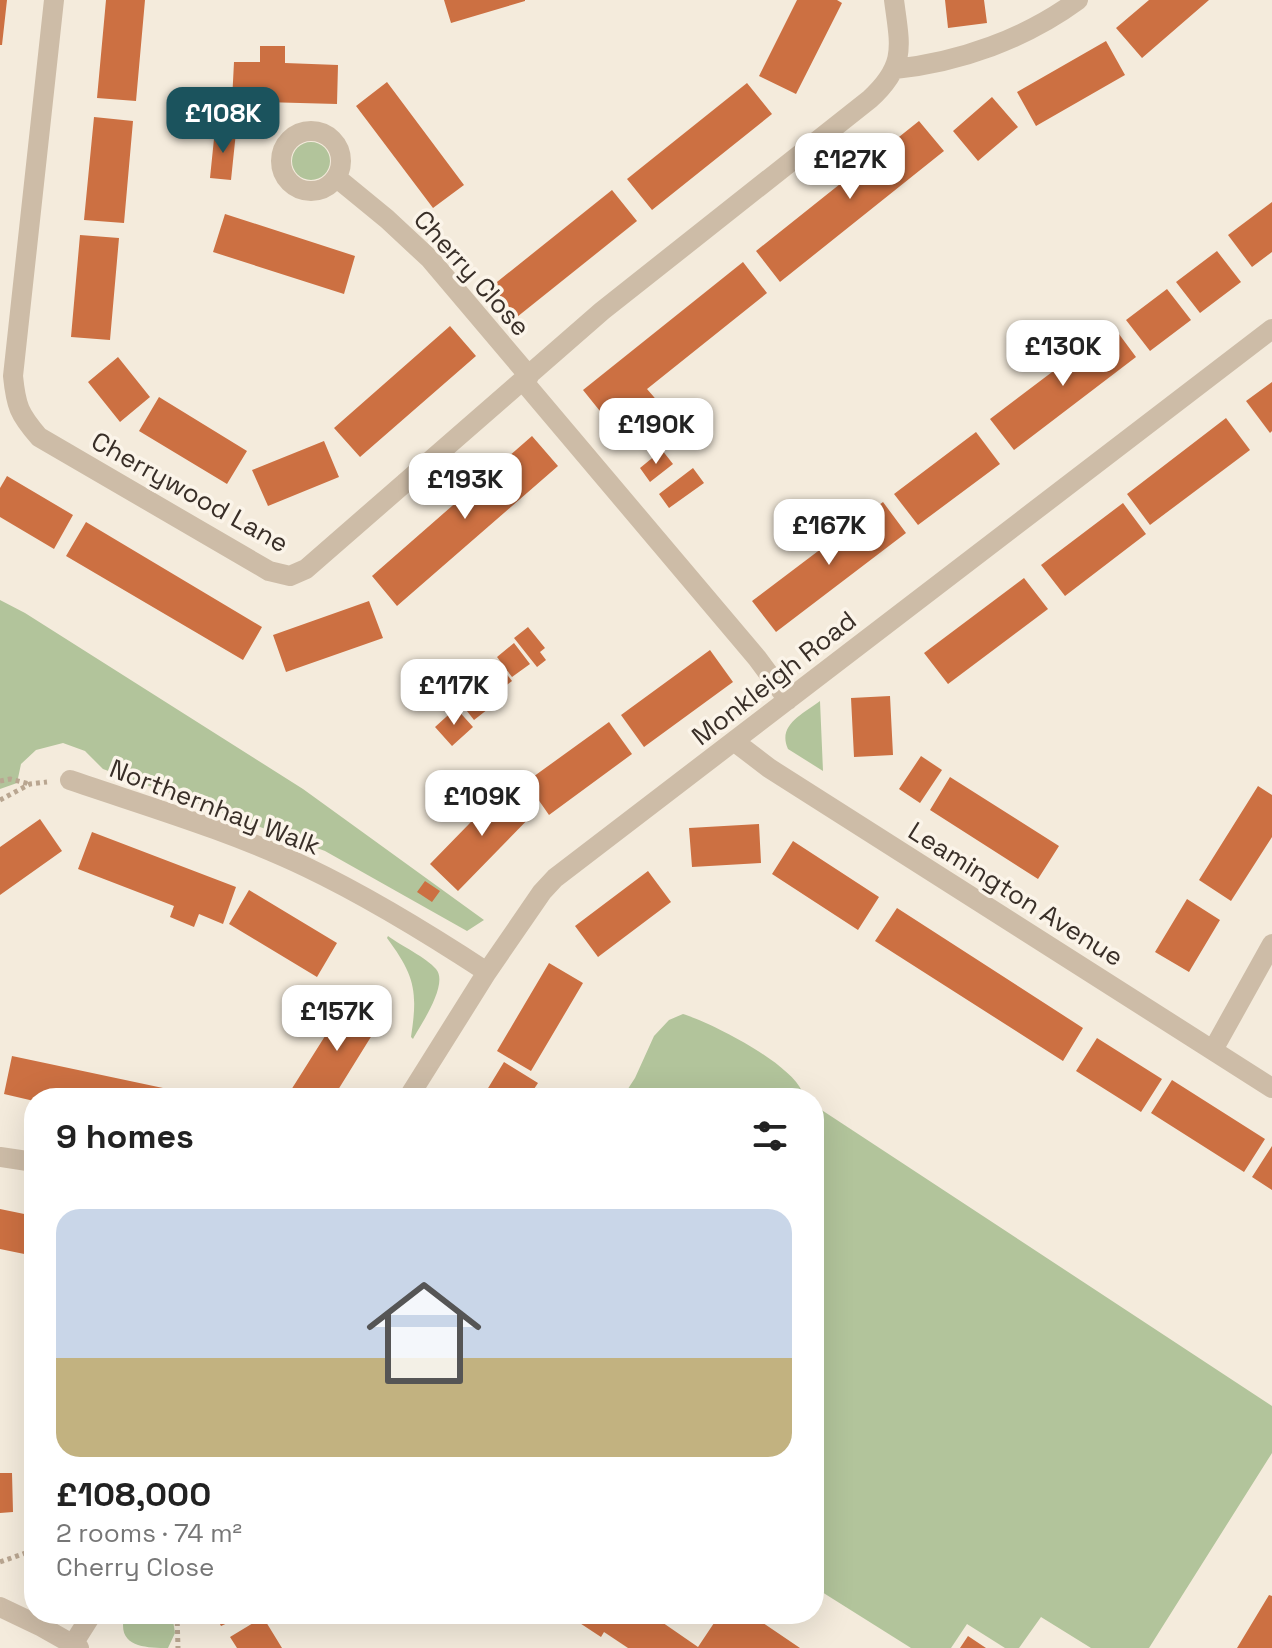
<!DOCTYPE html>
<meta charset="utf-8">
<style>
:root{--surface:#fff;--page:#f2f2f2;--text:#222;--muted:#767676;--line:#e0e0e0;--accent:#1b535d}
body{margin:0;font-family:"Space Grotesk",sans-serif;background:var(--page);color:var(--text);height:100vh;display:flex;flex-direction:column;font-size:30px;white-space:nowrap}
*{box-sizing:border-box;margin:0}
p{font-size:26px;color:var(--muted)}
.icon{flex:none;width:44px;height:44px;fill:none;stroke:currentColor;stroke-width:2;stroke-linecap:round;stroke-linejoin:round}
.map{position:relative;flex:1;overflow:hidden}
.details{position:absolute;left:24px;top:1088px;width:800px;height:536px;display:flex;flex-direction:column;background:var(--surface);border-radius:32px;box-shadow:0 8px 32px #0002}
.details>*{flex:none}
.price{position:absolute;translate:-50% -68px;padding:0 18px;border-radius:16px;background:#fff;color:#222;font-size:26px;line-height:52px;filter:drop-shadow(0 2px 4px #0008)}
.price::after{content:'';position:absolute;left:50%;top:48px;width:24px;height:18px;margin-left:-12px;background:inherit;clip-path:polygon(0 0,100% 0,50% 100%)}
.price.selected{background:var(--accent);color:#fff}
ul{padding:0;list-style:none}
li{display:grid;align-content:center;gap:16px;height:424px;padding:0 32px}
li+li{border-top:2px solid var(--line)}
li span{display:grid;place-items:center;height:248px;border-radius:24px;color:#555}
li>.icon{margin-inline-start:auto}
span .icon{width:144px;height:144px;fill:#fffc;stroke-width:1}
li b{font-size:34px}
h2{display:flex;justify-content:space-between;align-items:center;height:96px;padding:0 32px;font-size:34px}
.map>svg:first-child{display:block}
.green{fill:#b2c49b}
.building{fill:#cc7042}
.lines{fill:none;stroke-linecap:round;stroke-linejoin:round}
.path{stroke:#b9a691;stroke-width:5;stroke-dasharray:4 4;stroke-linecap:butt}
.minor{stroke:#cdbca7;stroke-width:20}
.tertiary{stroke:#cdbca7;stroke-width:20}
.labels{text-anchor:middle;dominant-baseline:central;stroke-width:7;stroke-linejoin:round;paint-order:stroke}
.street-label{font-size:26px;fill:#392f28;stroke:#fbf4e9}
</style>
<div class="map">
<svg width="1272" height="1648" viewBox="0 0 1272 1648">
<rect width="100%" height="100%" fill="#f4ebdc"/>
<!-- green -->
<path class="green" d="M292 161a19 19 0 1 1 38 0a19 19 0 1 1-38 0Z
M 0,600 L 25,613 L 303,789 L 484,920 L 467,931 L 325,851 L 103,769 L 85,751 L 63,743 L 36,750 L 21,764 L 17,783 L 0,789 Z
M 820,701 L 823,771 L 788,749 C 777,725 803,714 820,701 Z
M 388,936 C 400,945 427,958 436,969 C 449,984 421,1024 413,1039 L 411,1037 C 418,991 415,976 387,938 Z
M 683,1014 C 714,1024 788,1062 802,1091 L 799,1095 L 804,1098 L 622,1098 L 635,1078 L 654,1036 L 669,1020 Z
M 814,1105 L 1272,1406 L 1272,1453 L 1149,1648 L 1091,1648 L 1041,1617 L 1019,1648 L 1005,1648 L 967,1624 L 951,1648 L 911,1648 L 814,1587 Z
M 125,1614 L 172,1614 L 175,1633 L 168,1648 C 145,1648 115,1647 125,1614 Z"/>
<!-- building -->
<path class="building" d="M 0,0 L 7,0 L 2,45 L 0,45 Z
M 106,0 L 145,0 L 136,101 L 97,98 Z
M 444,0 L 525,0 L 525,1 L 451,23 Z
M 797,0 L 837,0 L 842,3 L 796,94 L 759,76 Z
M 945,0 L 984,0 L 987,23 L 948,28 Z
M 1149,0 L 1209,0 L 1142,58 L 1116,28 Z
M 1106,41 L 1125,75 L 1036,126 L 1017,92 Z
M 260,46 L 285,46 L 285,63 L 338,65 L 337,104 L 232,101 L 234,62 L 260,62 Z
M 387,82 L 464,185 L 433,208 L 356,106 Z
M 747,83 L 772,114 L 652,210 L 627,179 Z
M 992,97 L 1018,127 L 978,161 L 953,131 Z
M 94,117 L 133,121 L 124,223 L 84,220 Z
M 919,121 L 944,151 L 780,282 L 756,251 Z
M 215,129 L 236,132 L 231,180 L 210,178 Z
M 612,190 L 637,221 L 517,317 L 492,286 Z
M 1272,202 L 1272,252 L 1252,267 L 1228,235 Z
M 225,214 L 355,256 L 344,294 L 213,252 Z
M 80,235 L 119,238 L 110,340 L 71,337 Z
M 1217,251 L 1241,282 L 1200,313 L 1176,282 Z
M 743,262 L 767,293 L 647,389 L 660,404 L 620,436 L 583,390 Z
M 1167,289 L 1191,320 L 1150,351 L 1126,320 Z
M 450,326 L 476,356 L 360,457 L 334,428 Z
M 1113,326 L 1136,357 L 1014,450 L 990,419 Z
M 118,357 L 150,397 L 120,422 L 88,382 Z
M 1272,382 L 1272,431 L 1270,433 L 1246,401 Z
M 159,397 L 247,451 L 227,484 L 139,431 Z
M 1226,418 L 1250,450 L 1150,525 L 1127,494 Z
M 976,432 L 1000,464 L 918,525 L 894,494 Z
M 532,436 L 558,466 L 397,606 L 372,576 Z
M 324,441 L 339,477 L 268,506 L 252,470 Z
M 662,450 L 673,464 L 650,482 L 640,468 Z
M 693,468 L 704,483 L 669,508 L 659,494 Z
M 7,476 L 73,515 L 54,549 L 0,517 L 0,488 Z
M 883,502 L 906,533 L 776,632 L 752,601 Z
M 1123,503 L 1146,534 L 1065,596 L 1041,565 Z
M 86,522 L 262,627 L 243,660 L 66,556 Z
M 1024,578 L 1048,609 L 948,684 L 924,653 Z
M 369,601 L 383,638 L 286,672 L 273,635 Z
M 528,627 L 545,648 L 540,652 L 546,660 L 537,667 L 514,638 Z
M 514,643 L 530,664 L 512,677 L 497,657 Z
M 710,650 L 733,682 L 644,747 L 621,715 Z
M 496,660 L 512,681 L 495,694 L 479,672 Z
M 479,679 L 497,702 L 474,720 L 456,697 Z
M 890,696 L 893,755 L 854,757 L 851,698 Z
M 456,708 L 473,727 L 452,746 L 435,727 Z
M 609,722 L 632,754 L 549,815 L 526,782 Z
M 921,756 L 942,770 L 920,803 L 899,789 Z
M 950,777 L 1059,846 L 1038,879 L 930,810 Z
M 507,785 L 535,812 L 458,891 L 430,864 Z
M 1258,786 L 1272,795 L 1272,837 L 1231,901 L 1199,880 Z
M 40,819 L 62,851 L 0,895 L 0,847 Z
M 759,824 L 761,863 L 692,867 L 689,828 Z
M 92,832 L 236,887 L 223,924 L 199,914 L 194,927 L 170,917 L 174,906 L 78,869 Z
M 793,841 L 879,897 L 858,930 L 772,874 Z
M 648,871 L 671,902 L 598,957 L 575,926 Z
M 425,881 L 440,891 L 432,902 L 417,892 Z
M 249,890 L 337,943 L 317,977 L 229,924 Z
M 1187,899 L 1220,920 L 1189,972 L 1155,952 Z
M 897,908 L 1083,1028 L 1063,1061 L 875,941 Z
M 549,963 L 583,983 L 531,1071 L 497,1051 Z
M 349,998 L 382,1019 L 333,1098 L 286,1098 Z
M 1097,1038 L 1162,1079 L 1141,1112 L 1076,1071 Z
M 12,1056 L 163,1088 L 161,1098 L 34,1098 L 34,1101 L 4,1094 Z
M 504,1062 L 538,1083 L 528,1098 L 482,1098 Z
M 1172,1080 L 1265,1139 L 1244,1172 L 1151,1113 Z
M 172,1092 L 207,1096 L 207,1098 L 171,1098 Z
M 1272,1146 L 1272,1190 L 1252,1177 Z
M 0,1209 L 34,1216 L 34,1256 L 0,1249 Z
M 0,1473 L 12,1473 L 13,1512 L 0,1513 Z
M 1269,1595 L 1272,1596 L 1272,1648 L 1237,1648 Z
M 215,1614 L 247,1614 L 221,1626 Z
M 566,1614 L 659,1614 L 656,1618 L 698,1647 L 720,1614 L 750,1614 L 800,1648 L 628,1648 L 604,1632 L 601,1637 Z
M 263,1617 L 282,1648 L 237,1648 L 230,1637 Z
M 968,1636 L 986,1648 L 960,1648 Z"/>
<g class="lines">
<!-- path -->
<path class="path" d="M 0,781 L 10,779 L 30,784
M 0,800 L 30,784 L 47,782
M 0,1562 L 34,1550
M 177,1614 L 178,1648"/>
<!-- minor -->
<path class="minor" d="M 54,0 L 13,376 C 16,406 19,414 39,437 L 269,571 L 290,576 L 306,569 L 602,311 L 870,99 C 907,65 900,46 894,0
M 895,69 C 960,62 1025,39 1078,0
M281 161a30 30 0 1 1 60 0a30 30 0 1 1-60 0Z
M 337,178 L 387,219 L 430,259 L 529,376
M 523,381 L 757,658 L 788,700
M 735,742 L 769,768 L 1272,1088
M 70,780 C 149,807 231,831 306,867 C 369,897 429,934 487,972
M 1213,1050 L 1272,944
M 408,1098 L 487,972 L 542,892 L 555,878 L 1272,329
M 0,1157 L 34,1162
M 73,1644 L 92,1614"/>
<!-- tertiary -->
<path class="tertiary" d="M 0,1607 L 42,1627 L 79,1648"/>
</g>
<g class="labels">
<!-- street labels -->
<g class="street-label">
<text transform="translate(472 273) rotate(48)">Cherry Close</text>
<text transform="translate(190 492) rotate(29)">Cherrywood Lane</text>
<text transform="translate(774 678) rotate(-38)">Monkleigh Road</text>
<text transform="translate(215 807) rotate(21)">Northernhay Walk</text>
<text transform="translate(1016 894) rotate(32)">Leamington Avenue</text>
</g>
</g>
</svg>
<b class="price selected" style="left:223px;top:155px">£108K</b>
<b class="price" style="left:850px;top:201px">£127K</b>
<b class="price" style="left:1063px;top:388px">£130K</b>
<b class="price" style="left:656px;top:466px">£190K</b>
<b class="price" style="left:465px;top:521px">£193K</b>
<b class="price" style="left:829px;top:567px">£167K</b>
<b class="price" style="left:454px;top:727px">£117K</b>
<b class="price" style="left:482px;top:838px">£109K</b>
<b class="price" style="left:337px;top:1053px">£157K</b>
<section class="details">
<h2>9 homes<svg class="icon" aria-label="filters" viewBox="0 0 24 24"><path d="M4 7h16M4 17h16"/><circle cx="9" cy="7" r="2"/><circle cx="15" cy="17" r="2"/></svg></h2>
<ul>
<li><span style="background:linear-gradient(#c9d6e8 60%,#c2b280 0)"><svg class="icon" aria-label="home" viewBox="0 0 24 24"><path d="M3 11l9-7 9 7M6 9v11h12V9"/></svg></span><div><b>£108,000</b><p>2 rooms · 74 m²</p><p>Cherry Close</p></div></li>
</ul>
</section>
</div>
